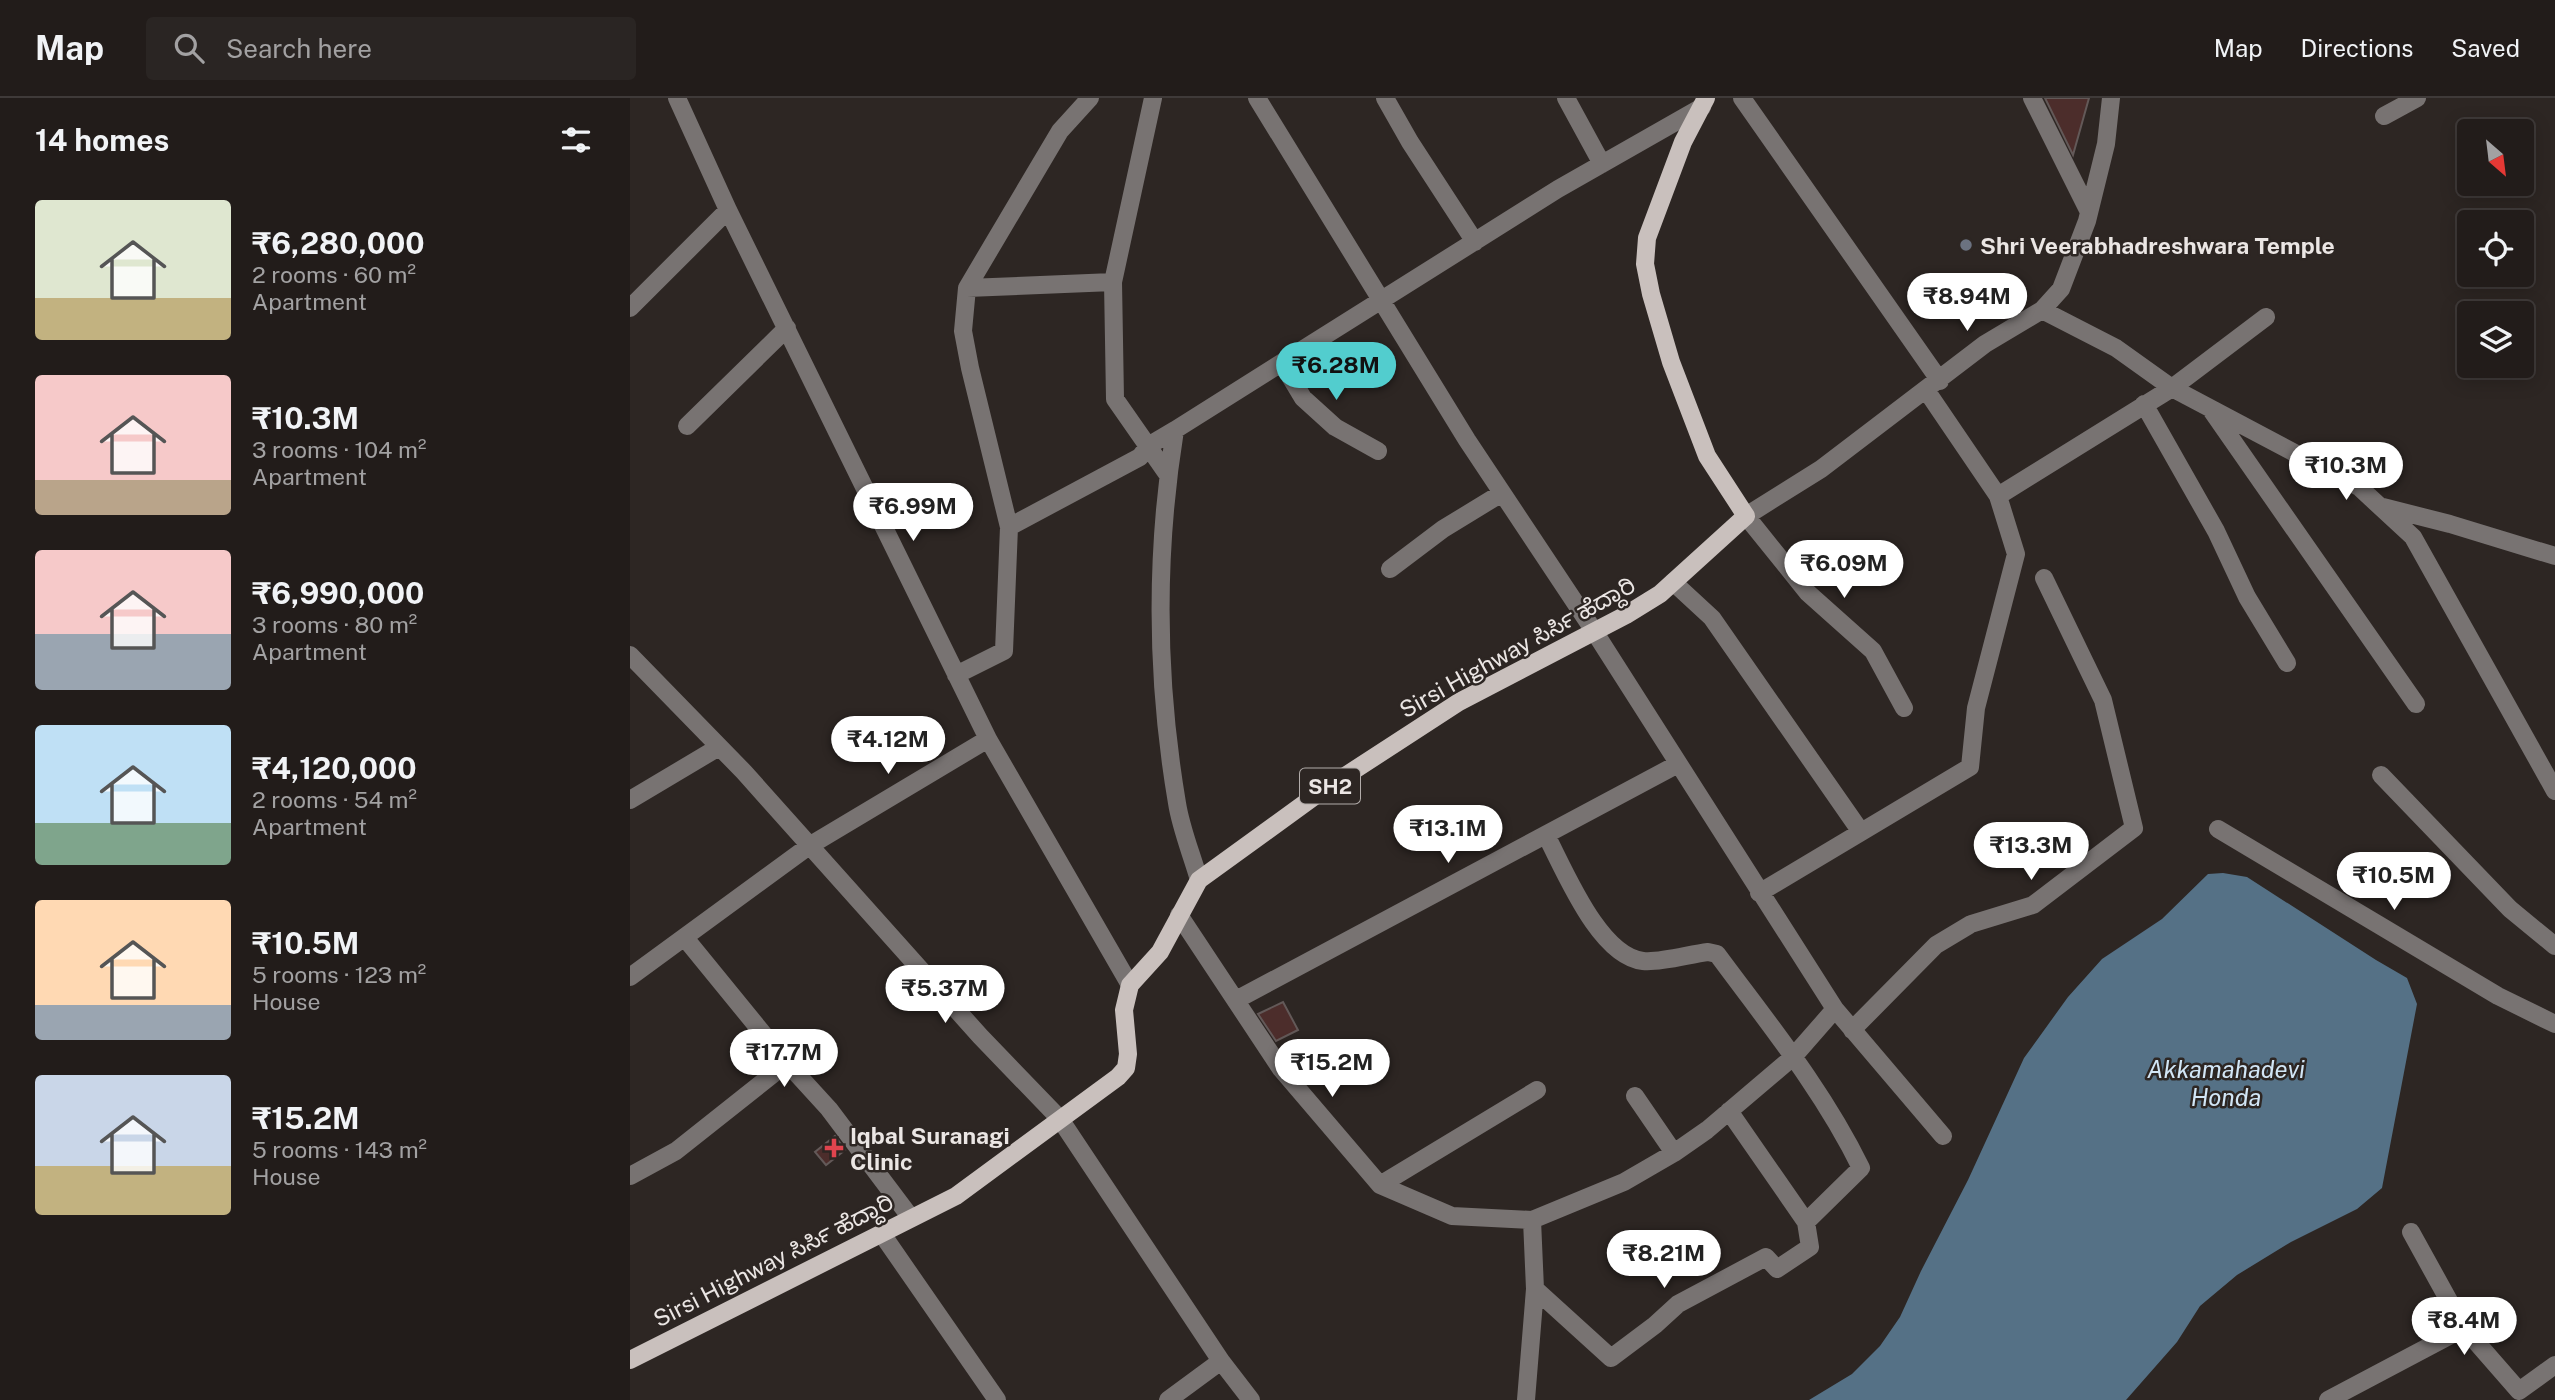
<!DOCTYPE html>
<meta charset="utf-8">
<style>
:root{--surface:#221c1a;--page:#2a2523;--text:#f1f3f6;--muted:#a2a1a2;--line:#3f3a39;--accent:#52cdce}
body{margin:0;font-family:"Public Sans","Noto Sans Kannada",sans-serif;background:var(--page);color:var(--text);height:100vh;display:flex;flex-direction:column;font-size:26px;white-space:nowrap}
*{box-sizing:border-box;margin:0}
p{font-size:23px;color:var(--muted)}
.icon{flex:none;width:38px;height:38px;fill:none;stroke:currentColor;stroke-width:2;stroke-linecap:round;stroke-linejoin:round}
.map{position:relative;flex:1;overflow:hidden}
.panel{display:flex;flex-direction:column;background:var(--surface);width:630px}
.panel>*{flex:none}
.needle{width:46px;rotate:152deg}
.fabs{position:absolute;left:1827px;top:21px;display:grid;gap:14px}
.fabs a{display:grid;place-items:center;width:77px;height:77px;border-radius:7px;background:var(--surface);box-shadow:0 4px 18px #0003,0 0 0 2px var(--line);font-size:35px}
.price{position:absolute;translate:-50% -60px;padding:0 16px;border-radius:24px;background:#fff;color:#222;font-size:23px;line-height:46px;filter:drop-shadow(0 2px 4px #0008)}
.price::after{content:'';position:absolute;left:50%;top:42px;width:21px;height:16px;margin-left:-10px;background:inherit;clip-path:polygon(0 0,100% 0,50% 100%)}
.price.on{background:var(--accent);color:#111}
ul{padding:0;list-style:none}
li{display:flex;align-items:center;gap:21px;height:175px;padding:0 35px}
li span{display:grid;place-items:center;flex:none;width:196px;height:140px;border-radius:7px;color:#555}
li>.icon{margin-inline-start:auto}
span .icon{width:84px;height:84px;fill:#fffc;stroke-width:1}
li b{font-size:30px}
h2{display:flex;justify-content:space-between;align-items:center;height:84px;padding:0 35px;font-size:30px}
header{display:flex;align-items:center;gap:42px;box-sizing:border-box;height:98px;padding:0 35px;background:var(--surface);border-bottom:2px solid var(--line)}
header strong{font-size:33px}
nav{display:flex;gap:38px;margin-inline-start:auto;font-size:24px}
.search{width:490px;height:63px;background:var(--page);display:flex;align-items:center;gap:18px;box-sizing:border-box;padding:0 24px;border-radius:7px;color:var(--muted);font-size:26px}
main{display:flex;flex:1;min-height:0}
.map>svg:first-child{display:block}
.water{fill:#557186}
.building{fill:#4c2d2b;stroke:#635958;stroke-width:2}
.lines{fill:none;stroke-linecap:round;stroke-linejoin:round}
.minor{stroke:#787372;stroke-width:18}
.major{stroke:#c9c0bd;stroke-width:18}
.worship-dot{fill:#6b7280;stroke:#2d2623;stroke-width:2.5}
.health-dot{fill:#e0444e;stroke:#2d2623;stroke-width:2.5}
.labels{text-anchor:middle;dominant-baseline:central;stroke-width:5;stroke-linejoin:round;paint-order:stroke}
.shield{fill:#2d2623;stroke:#b2acaa;stroke-width:2}
.shield-label{font-size:21px;font-weight:bold;fill:#ebe6e4}
.poi-label{font-size:23px;font-weight:bold;fill:#ebe6e4;stroke:#2d2623;text-anchor:start}
.street-label{font-size:23px;fill:#ebe6e4;stroke:#2d2623}
.water-label{font-size:24px;font-style:italic;fill:#d2e6f6;stroke:#2d2623}
</style>
<header>
<strong>Map</strong>
<div class="search"><svg class="icon" aria-label="search" viewBox="0 0 24 24"><circle cx="10" cy="10" r="6"/><path d="M15 15l6 6"/></svg>Search here</div>
<nav><a>Map</a><a>Directions</a><a>Saved</a></nav>
</header>
<main>
<section class="panel">
<h2>14 homes<svg class="icon" aria-label="filters" viewBox="0 0 24 24"><path d="M4 7h16M4 17h16"/><circle cx="9" cy="7" r="2"/><circle cx="15" cy="17" r="2"/></svg></h2>
<ul>
<li><span style="background:linear-gradient(#dfe7d0 70%,#c2b280 0)"><svg class="icon" aria-label="home" viewBox="0 0 24 24"><path d="M3 11l9-7 9 7M6 9v11h12V9"/></svg></span><div><b>₹6,280,000</b><p>2 rooms · 60 m²</p><p>Apartment</p></div></li>
<li><span style="background:linear-gradient(#f6c9c9 75%,#b9a48a 0)"><svg class="icon" aria-label="home" viewBox="0 0 24 24"><path d="M3 11l9-7 9 7M6 9v11h12V9"/></svg></span><div><b>₹10.3M</b><p>3 rooms · 104 m²</p><p>Apartment</p></div></li>
<li><span style="background:linear-gradient(#f6c9c9 60%,#9aa5b1 0)"><svg class="icon" aria-label="home" viewBox="0 0 24 24"><path d="M3 11l9-7 9 7M6 9v11h12V9"/></svg></span><div><b>₹6,990,000</b><p>3 rooms · 80 m²</p><p>Apartment</p></div></li>
<li><span style="background:linear-gradient(#bfe0f5 70%,#7fa58c 0)"><svg class="icon" aria-label="home" viewBox="0 0 24 24"><path d="M3 11l9-7 9 7M6 9v11h12V9"/></svg></span><div><b>₹4,120,000</b><p>2 rooms · 54 m²</p><p>Apartment</p></div></li>
<li><span style="background:linear-gradient(#ffd9b3 75%,#9aa5b1 0)"><svg class="icon" aria-label="home" viewBox="0 0 24 24"><path d="M3 11l9-7 9 7M6 9v11h12V9"/></svg></span><div><b>₹10.5M</b><p>5 rooms · 123 m²</p><p>House</p></div></li>
<li><span style="background:linear-gradient(#c9d6e8 65%,#c2b280 0)"><svg class="icon" aria-label="home" viewBox="0 0 24 24"><path d="M3 11l9-7 9 7M6 9v11h12V9"/></svg></span><div><b>₹15.2M</b><p>5 rooms · 143 m²</p><p>House</p></div></li>
</ul>
</section>
<div class="map">
<svg width="1925" height="1302" viewBox="0 0 1925 1302">
<rect width="100%" height="100%" fill="#2d2623"/>
<!-- water -->
<path class="water" d="M 1593,775 L 1617,779 L 1746,862 L 1777,880 L 1787,906 L 1752,1090 L 1727,1111 L 1661,1144 L 1607,1177 L 1570,1208 L 1547,1244 L 1496,1302 L 1179,1302 L 1222,1276 L 1250,1248 L 1270,1219 L 1291,1173 L 1338,1082 L 1394,960 L 1438,899 L 1472,861 L 1532,821 L 1578,776 Z"/>
<!-- building -->
<path class="building" d="M 1415,0 L 1459,0 L 1443,57 Z
M 653,904 L 668,932 L 646,943 L 628,916 Z
M 205,1038 L 215,1052 L 196,1067 L 185,1054 Z"/>
<g class="lines">
<!-- minor -->
<path class="minor" d="M 47,0 L 98,112 L 358,641 L 500,887
M 523,0 L 483,184 L 485,301 L 538,377
M 627,0 L 837,342 L 964,533 L 1205,911 L 1163,959 L 1077,1032 L 1044,1055 L 994,1084 L 902,1122 L 905,1191 L 896,1302
M 755,0 L 780,44 L 845,144
M 936,0 L 972,66
M 1112,0 L 1310,283
M 1402,0 L 1459,114
M 1754,18 L 1787,0
M 337,190 L 483,184
M 0,210 L 98,112
M 1412,212 L 1486,250 L 1542,290 L 1729,389 L 1783,439 L 1925,693
M 652,265 L 673,300 L 705,329 L 748,353
M 1514,306 L 1586,433 L 1617,499 L 1657,565
M 1582,313 L 1786,606
M 57,328 L 157,230
M 1368,398 L 1542,290 L 1636,219
M 1753,409 L 1820,426 L 1925,458
M 379,429 L 340,270 L 333,233 L 337,190 L 430,33 L 460,0
M 760,471 L 813,431 L 872,395
M 1043,484 L 1082,520 L 1231,734
M 0,557 L 114,674 L 350,938 L 430,1021 L 591,1263 L 621,1302
M 326,577 L 374,553 L 379,429 L 510,359 L 518,348 L 545,332
M 1274,610 L 1243,553 L 1178,495 L 1116,418 L 1191,371 L 1355,246 L 1412,212 L 1431,191 L 1457,123 L 1476,46 L 1481,0
M 1751,677 L 1880,811 L 1925,848
M 0,702 L 89,649
M 1588,731 L 1868,898 L 1925,926
M 916,737 C 935,773 969,858 1013,863 C 1031,865 1060,856 1078,854 L 1087,856 C 1138,925 1193,992 1231,1070 L 1176,1124
M 569,782 C 562,757 551,731 547,705 C 526,581 525,456 545,332 L 928,91 L 1072,9
M 1129,795 L 1340,669 L 1346,610 L 1386,456 L 1368,398 L 1296,292
M 549,817 L 651,971 L 750,1087 L 822,1118 L 902,1122
M 55,840 L 157,965 L 199,1011 L 281,1120
M 0,879 L 179,748 L 358,641
M 606,902 L 1048,666
M 1205,911 L 1313,1038
M 1222,932 L 1306,847 L 1341,826 L 1403,807 L 1504,730 L 1473,602 L 1414,480
M 1005,998 L 1044,1055
M 0,1078 L 46,1053 L 157,965
M 750,1087 L 907,992
M 1781,1134 L 1834,1230 L 1889,1293 L 1925,1267
M 252,1136 L 367,1302
M 905,1191 L 981,1260 L 1025,1227 L 1048,1206 L 1136,1159 L 1147,1171 L 1180,1149 L 1176,1124 L 1099,1013
M 538,1302 L 591,1263
M 1698,1302 L 1834,1230"/>
<!-- major -->
<path class="major" d="M 0,1262 L 326,1098 L 488,979 L 496,970 L 498,956 L 494,912 L 500,887 L 530,854 L 569,782 L 689,695 L 829,604 L 996,517 L 1030,496 L 1116,418 L 1077,358 L 1041,264 L 1021,196 L 1015,166 L 1017,140 L 1053,44 L 1076,0"/>
</g>
<!-- markers -->
<circle class="worship-dot" cx="1336" cy="147" r="7"/>
<path class="health-dot" d="M200.5 1039.5h7v7h7v7h-7v7h-7v-7h-7v-7h7z"/>
<g class="labels">
<!-- shield labels -->
<rect class="shield" x="670" y="670.5" width="60" height="35" rx="5"/>
<g class="shield-label">
<text x="700" y="688">SH2</text>
</g>
<!-- poi labels -->
<g class="poi-label">
<text x="1350" y="147">Shri Veerabhadreshwara Temple</text>
<text x="220" y="1037">Iqbal Suranagi<tspan x="220" dy="26">Clinic</tspan></text>
</g>
<!-- street labels -->
<g class="street-label">
<text transform="translate(887 549) rotate(-29)">Sirsi Highway ಸಿರ್ಸಿ ಹೆದ್ದಾರಿ</text>
<text transform="translate(143 1162) rotate(-27)">Sirsi Highway ಸಿರ್ಸಿ ಹೆದ್ದಾರಿ</text>
</g>
<!-- water labels -->
<g class="water-label">
<text x="1596" y="971">Akkamahadevi<tspan x="1596" dy="28">Honda</tspan></text>
</g>
</g>
</svg>
<div class="fabs">
<a><svg class="needle" viewBox="-14 -14 28 28"><path d="M0-13l5 13h-10z" fill="#e53935"/><path d="M0 13l5-13h-10z" fill="#a2a1a2"/></svg></a>
<a><svg class="icon" aria-label="locate" viewBox="0 0 24 24"><circle cx="12" cy="12" r="6"/><path d="M12 2v4M12 18v4M2 12h4M18 12h4"/></svg></a>
<a><svg class="icon" aria-label="layers" viewBox="0 0 24 24"><path d="M12 4l9 5-9 5-9-5zM3 14l9 5 9-5"/></svg></a>
</div>
<b class="price" style="left:1337px;top:235px">₹8.94M</b>
<b class="price on" style="left:706px;top:304px">₹6.28M</b>
<b class="price" style="left:1716px;top:404px">₹10.3M</b>
<b class="price" style="left:283px;top:445px">₹6.99M</b>
<b class="price" style="left:1214px;top:502px">₹6.09M</b>
<b class="price" style="left:258px;top:678px">₹4.12M</b>
<b class="price" style="left:818px;top:767px">₹13.1M</b>
<b class="price" style="left:1401px;top:784px">₹13.3M</b>
<b class="price" style="left:1764px;top:814px">₹10.5M</b>
<b class="price" style="left:315px;top:927px">₹5.37M</b>
<b class="price" style="left:154px;top:991px">₹17.7M</b>
<b class="price" style="left:702px;top:1001px">₹15.2M</b>
<b class="price" style="left:1034px;top:1192px">₹8.21M</b>
<b class="price" style="left:1834px;top:1259px">₹8.4M</b>
</div>
</main>
